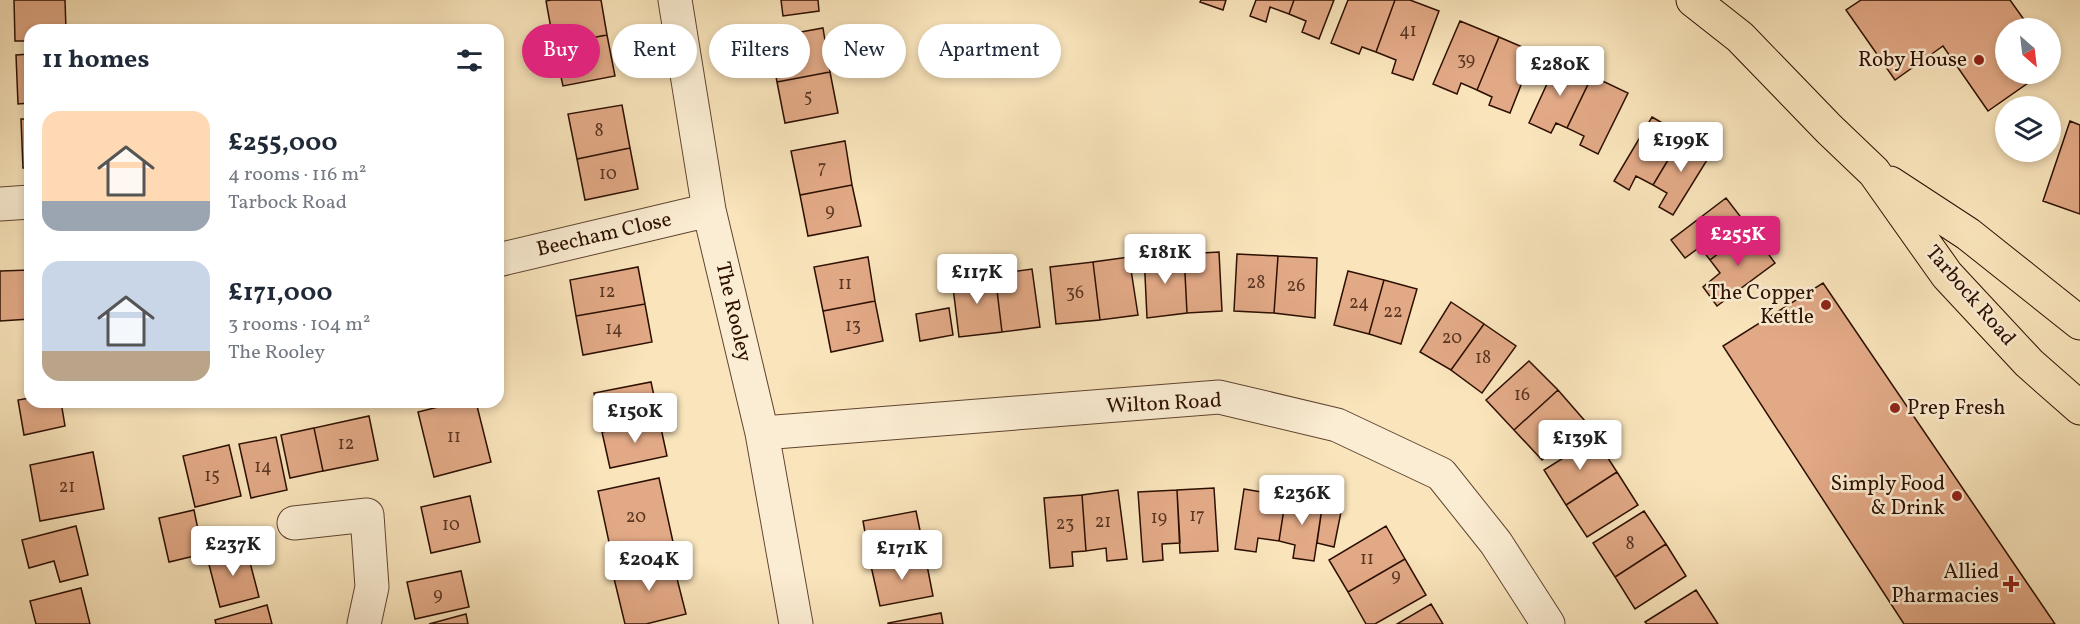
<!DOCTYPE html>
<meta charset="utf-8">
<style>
:root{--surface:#fff;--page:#f6f6f7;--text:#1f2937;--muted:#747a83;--accent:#db2777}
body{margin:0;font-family:Vollkorn,serif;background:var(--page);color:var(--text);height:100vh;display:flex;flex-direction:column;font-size:22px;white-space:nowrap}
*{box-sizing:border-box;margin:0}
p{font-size:20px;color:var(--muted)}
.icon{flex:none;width:33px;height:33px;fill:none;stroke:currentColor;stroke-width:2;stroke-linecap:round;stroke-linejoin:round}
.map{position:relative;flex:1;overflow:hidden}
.details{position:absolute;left:24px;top:24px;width:480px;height:384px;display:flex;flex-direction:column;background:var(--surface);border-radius:18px;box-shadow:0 3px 9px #0003}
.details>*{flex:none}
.top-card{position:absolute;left:522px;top:24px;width:570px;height:54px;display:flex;gap:12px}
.needle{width:39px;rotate:152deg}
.buttons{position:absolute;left:1995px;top:18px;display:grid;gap:12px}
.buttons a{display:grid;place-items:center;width:66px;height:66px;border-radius:50%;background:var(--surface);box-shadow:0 3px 9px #0003;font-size:30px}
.price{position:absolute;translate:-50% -51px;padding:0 14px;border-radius:6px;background:#fff;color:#222;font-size:20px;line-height:39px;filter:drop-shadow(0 2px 3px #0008)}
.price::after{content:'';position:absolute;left:50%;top:36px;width:18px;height:14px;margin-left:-9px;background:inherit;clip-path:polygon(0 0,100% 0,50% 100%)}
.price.current{background:var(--accent);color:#fff}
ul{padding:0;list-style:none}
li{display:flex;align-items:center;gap:18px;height:150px;padding:0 18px}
li span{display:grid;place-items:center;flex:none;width:168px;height:120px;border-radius:18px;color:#555}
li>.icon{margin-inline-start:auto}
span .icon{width:72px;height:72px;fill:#fffc;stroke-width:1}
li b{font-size:26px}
h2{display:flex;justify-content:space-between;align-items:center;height:72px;padding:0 18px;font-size:26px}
.chip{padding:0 21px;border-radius:27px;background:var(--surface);box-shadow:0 3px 9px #0003;font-size:21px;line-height:54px}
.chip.current{background:var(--accent);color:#fff}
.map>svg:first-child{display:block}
.building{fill:#e2a986;stroke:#2c0f00;stroke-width:1.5}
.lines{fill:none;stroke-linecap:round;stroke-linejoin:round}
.minor-casing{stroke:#5f442f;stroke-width:35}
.primary-casing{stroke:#2c0f00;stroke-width:35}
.minor{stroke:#fbedd3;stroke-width:33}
.primary{stroke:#f9e4bb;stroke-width:33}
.poi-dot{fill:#8f2418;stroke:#fbedd3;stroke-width:2}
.labels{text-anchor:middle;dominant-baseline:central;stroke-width:5;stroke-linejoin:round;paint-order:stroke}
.number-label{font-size:18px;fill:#5a3622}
.poi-label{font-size:21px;fill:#2c0f00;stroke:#fbedd3;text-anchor:end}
.street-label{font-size:21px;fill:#2c0f00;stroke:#fbedd3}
</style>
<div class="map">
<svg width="2080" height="624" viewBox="0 0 2080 624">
<rect width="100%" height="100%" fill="#f9e4bb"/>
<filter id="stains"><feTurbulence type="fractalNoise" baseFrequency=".00333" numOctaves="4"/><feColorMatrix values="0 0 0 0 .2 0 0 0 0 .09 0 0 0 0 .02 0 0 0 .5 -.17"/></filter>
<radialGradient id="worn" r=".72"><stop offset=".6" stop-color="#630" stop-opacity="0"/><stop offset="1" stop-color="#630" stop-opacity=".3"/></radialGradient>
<!-- building -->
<path class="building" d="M 14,0 L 65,0 L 66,30 L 30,30 L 30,41 L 15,41 Z
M 551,0 L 601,0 L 607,35 L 554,45 L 546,1 Z
M 781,0 L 818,0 L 819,11 L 783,16 Z
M 1201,0 L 1226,0 L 1223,10 L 1200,2 Z
M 1256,0 L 1294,0 L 1289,14 L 1270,7 L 1266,22 L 1250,16 Z
M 1294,0 L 1334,0 L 1319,39 L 1302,32 L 1306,21 L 1289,14 Z
M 1348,0 L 1395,0 L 1376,52 L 1362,47 L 1359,54 L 1331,43 Z
M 1395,0 L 1410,0 L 1439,11 L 1413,80 L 1392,73 L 1396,60 L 1376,52 Z
M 1861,0 L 2010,0 L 2030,28 L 2006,28 L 2006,74 L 2041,74 L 1988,111 L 1943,46 L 1895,80 L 1846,10 Z
M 1460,21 L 1499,37 L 1477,90 L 1461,83 L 1457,94 L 1433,84 Z
M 823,28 L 830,72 L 777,82 L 768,38 Z
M 607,35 L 615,76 L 563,86 L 554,45 Z
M 1499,37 L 1534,52 L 1510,113 L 1489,105 L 1492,97 L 1477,90 Z
M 30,54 L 30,103 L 18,104 L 16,55 Z
M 1558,60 L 1592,76 L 1567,128 L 1556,123 L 1551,133 L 1529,123 Z
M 830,72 L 838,113 L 785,123 L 777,82 Z
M 1592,76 L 1628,93 L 1598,154 L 1580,145 L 1584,136 L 1567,128 Z
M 622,105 L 630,148 L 577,159 L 568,114 Z
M 1652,117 L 1683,135 L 1653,185 L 1636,176 L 1629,190 L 1614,181 Z
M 21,119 L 30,119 L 30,168 L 23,168 Z
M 2070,121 L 2080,125 L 2080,214 L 2043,201 Z
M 1683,135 L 1712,152 L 1673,215 L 1659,207 L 1667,193 L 1653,185 Z
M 845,141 L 852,185 L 800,195 L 791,151 Z
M 630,148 L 638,189 L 585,200 L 577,159 Z
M 498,178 L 503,202 L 498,203 Z
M 852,185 L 861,226 L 808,236 L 800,195 Z
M 1726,198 L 1750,229 L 1710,260 L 1700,247 L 1685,258 L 1671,240 Z
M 1750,229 L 1775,263 L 1717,306 L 1703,287 L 1720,273 L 1710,260 Z
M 1219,252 L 1222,311 L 1187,313 L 1184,254 Z
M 1144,254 L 1184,254 L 1187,313 L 1147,318 Z
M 1237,254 L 1278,256 L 1274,313 L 1234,311 Z
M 1278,256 L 1317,258 L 1315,318 L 1274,313 Z
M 868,257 L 875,301 L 823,311 L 814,267 Z
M 1129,257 L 1138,315 L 1100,320 L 1093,262 Z
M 1093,262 L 1100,320 L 1056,324 L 1050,267 Z
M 638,267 L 645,304 L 576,316 L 570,280 Z
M 1032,269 L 1040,327 L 1002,332 L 995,274 Z
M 30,270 L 30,319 L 0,321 L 0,271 Z
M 1348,271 L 1384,280 L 1369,334 L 1334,325 Z
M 995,274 L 1002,332 L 959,337 L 952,279 Z
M 1384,280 L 1417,289 L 1401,344 L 1369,334 Z
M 1823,283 L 2055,624 L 1904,624 L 1723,346 Z
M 875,301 L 883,341 L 831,352 L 823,311 Z
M 1451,302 L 1484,324 L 1451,370 L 1420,352 Z
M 645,304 L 652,342 L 583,355 L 576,316 Z
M 949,308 L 953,335 L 920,341 L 916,314 Z
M 1484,324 L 1516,346 L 1482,393 L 1451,370 Z
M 1529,361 L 1558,390 L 1514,430 L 1486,400 Z
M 651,382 L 659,419 L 602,432 L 594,393 Z
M 1558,390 L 1585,421 L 1542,460 L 1514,430 Z
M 30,398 L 30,402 L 61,402 L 65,426 L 24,435 L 18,400 Z
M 458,402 L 476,402 L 491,462 L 434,477 L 418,412 Z
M 369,416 L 378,460 L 323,471 L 314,428 Z
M 659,419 L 667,456 L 610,468 L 602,432 Z
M 314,428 L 323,471 L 290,478 L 281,435 Z
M 276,437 L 287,490 L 251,498 L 239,444 Z
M 1595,438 L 1617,472 L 1566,505 L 1544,470 Z
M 229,445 L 241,496 L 195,507 L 183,456 Z
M 93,452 L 104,509 L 40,521 L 30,465 Z
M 1617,472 L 1638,505 L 1587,537 L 1566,505 Z
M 659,478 L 673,542 L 612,556 L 598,491 Z
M 1214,488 L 1218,551 L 1180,553 L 1177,490 Z
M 1244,489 L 1286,496 L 1279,541 L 1258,538 L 1256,552 L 1235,549 Z
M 1118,490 L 1127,559 L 1107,561 L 1106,548 L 1086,551 L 1082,495 Z
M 1177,490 L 1180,543 L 1162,544 L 1163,560 L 1143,562 L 1138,492 Z
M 1082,495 L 1086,551 L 1072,552 L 1073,566 L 1050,568 L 1044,498 Z
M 470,496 L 480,542 L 431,553 L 421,507 Z
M 1286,496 L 1323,501 L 1314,561 L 1293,558 L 1295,545 L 1279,541 Z
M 1323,501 L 1342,507 L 1334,547 L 1317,543 Z
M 194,510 L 203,554 L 169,562 L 159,518 Z
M 916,511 L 925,555 L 871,566 L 863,521 Z
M 1644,511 L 1666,544 L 1615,577 L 1593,543 Z
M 76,526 L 88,575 L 60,582 L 54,561 L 29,568 L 22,540 Z
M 1386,526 L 1405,559 L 1348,592 L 1329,560 Z
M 1666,544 L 1686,576 L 1635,609 L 1615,577 Z
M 246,547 L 259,597 L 220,607 L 207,557 Z
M 671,555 L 686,614 L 646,624 L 625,624 L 612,570 Z
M 925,555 L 933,596 L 880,606 L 871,566 Z
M 1405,559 L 1426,595 L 1375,624 L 1366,624 L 1348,592 Z
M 461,571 L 469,607 L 415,619 L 407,582 Z
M 81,588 L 90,624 L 36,624 L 30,601 Z
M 1696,590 L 1718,624 L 1647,624 L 1645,622 Z
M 1431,604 L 1443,624 L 1397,624 Z
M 267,605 L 272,624 L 216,624 L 215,620 Z
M 941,613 L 943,624 L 888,624 L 888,623 Z
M 466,614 L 468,624 L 429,624 Z"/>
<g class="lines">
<defs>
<path id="minor" d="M 675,0 L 709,210 L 762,433 L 796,624
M 0,204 L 30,202
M 498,260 L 709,210
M 762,433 L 1219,397 L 1337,425 L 1441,474 L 1496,543 L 1548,624
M 294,523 L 367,515 L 372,587 L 364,624"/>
<path id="primary" d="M 1693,0 L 1740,37 L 1829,129 L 1874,172 L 1947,275 L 2029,363 L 2080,408
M 1890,183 L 1968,234 L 2080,323"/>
</defs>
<!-- minor casing -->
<use href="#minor" class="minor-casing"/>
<!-- primary casing -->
<use href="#primary" class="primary-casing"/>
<!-- minor -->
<use href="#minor" class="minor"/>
<!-- primary -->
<use href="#primary" class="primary"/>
</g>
<!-- markers -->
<g class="poi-dot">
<circle cx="1979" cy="60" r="6"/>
<circle cx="1826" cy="305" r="6"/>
<circle cx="1895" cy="408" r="6"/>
<circle cx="1957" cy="496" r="6"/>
<path d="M2008 575h6v6h6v6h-6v6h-6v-6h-6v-6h6z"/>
</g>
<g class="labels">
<!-- number labels -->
<g class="number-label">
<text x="1408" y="31">41</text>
<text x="1466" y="60">39</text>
<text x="808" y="97">5</text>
<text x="599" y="131">8</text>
<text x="822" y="168">7</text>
<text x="608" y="174">10</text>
<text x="830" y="211">9</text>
<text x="1256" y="283">28</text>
<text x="845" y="284">11</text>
<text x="1296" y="286">26</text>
<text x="607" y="292">12</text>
<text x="1075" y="293">36</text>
<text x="1359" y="303">24</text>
<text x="1393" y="312">22</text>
<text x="853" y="326">13</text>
<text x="614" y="329">14</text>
<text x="1452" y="338">20</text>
<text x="1483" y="358">18</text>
<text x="1522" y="395">16</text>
<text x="454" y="437">11</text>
<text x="346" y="444">12</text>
<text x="263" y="467">14</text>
<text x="212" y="476">15</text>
<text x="67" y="487">21</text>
<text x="1197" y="516">17</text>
<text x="636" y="517">20</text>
<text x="1159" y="518">19</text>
<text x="1103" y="522">21</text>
<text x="1065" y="524">23</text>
<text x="451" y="525">10</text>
<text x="1630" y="544">8</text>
<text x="1367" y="559">11</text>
<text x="1396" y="576">9</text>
<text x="438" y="595">9</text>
</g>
<!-- poi labels -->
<g class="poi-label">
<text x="1967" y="60">Roby House</text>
<text x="1814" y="293">The Copper<tspan x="1814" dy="24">Kettle</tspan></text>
<text x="1907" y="408" text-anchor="start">Prep Fresh</text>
<text x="1945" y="484">Simply Food<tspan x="1945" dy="24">&amp; Drink</tspan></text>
<text x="1999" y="572">Allied<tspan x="1999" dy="24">Pharmacies</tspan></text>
</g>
<!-- street labels -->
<g class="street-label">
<text transform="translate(604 235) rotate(-13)">Beecham Close</text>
<text transform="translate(1970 296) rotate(49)">Tarbock Road</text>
<text transform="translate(733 312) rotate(77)">The Rooley</text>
<text transform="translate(1164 404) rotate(-3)">Wilton Road</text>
</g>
</g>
<rect width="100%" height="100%" filter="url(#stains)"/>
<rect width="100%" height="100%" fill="url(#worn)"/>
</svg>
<div class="buttons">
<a><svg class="needle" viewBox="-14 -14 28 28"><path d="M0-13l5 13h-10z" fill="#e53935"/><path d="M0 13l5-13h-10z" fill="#747a83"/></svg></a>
<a><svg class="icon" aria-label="layers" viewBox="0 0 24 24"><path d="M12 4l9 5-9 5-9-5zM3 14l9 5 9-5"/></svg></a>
</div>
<b class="price" style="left:1560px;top:97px">£280K</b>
<b class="price" style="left:1681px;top:173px">£199K</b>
<b class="price current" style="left:1738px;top:267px">£255K</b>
<b class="price" style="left:1165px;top:285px">£181K</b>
<b class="price" style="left:977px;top:305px">£117K</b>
<b class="price" style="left:635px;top:444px">£150K</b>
<b class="price" style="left:1580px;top:471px">£139K</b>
<b class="price" style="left:1302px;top:526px">£236K</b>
<b class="price" style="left:233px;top:577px">£237K</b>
<b class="price" style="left:902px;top:581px">£171K</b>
<b class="price" style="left:649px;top:592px">£204K</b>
<div class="top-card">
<a class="chip current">Buy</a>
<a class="chip">Rent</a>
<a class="chip">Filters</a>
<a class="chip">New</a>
<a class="chip">Apartment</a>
</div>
<section class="details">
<h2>11 homes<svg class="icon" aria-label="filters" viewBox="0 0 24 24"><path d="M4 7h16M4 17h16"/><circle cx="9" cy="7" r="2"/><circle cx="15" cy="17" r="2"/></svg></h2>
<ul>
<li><span style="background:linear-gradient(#ffd9b3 75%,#9aa5b1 0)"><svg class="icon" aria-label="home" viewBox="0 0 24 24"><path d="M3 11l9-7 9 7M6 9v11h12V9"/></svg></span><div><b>£255,000</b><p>4 rooms · 116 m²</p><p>Tarbock Road</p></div></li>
<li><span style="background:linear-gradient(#c9d6e8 75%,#b9a48a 0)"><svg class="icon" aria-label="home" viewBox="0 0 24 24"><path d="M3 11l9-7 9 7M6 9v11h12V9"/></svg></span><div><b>£171,000</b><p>3 rooms · 104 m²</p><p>The Rooley</p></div></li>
</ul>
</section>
</div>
